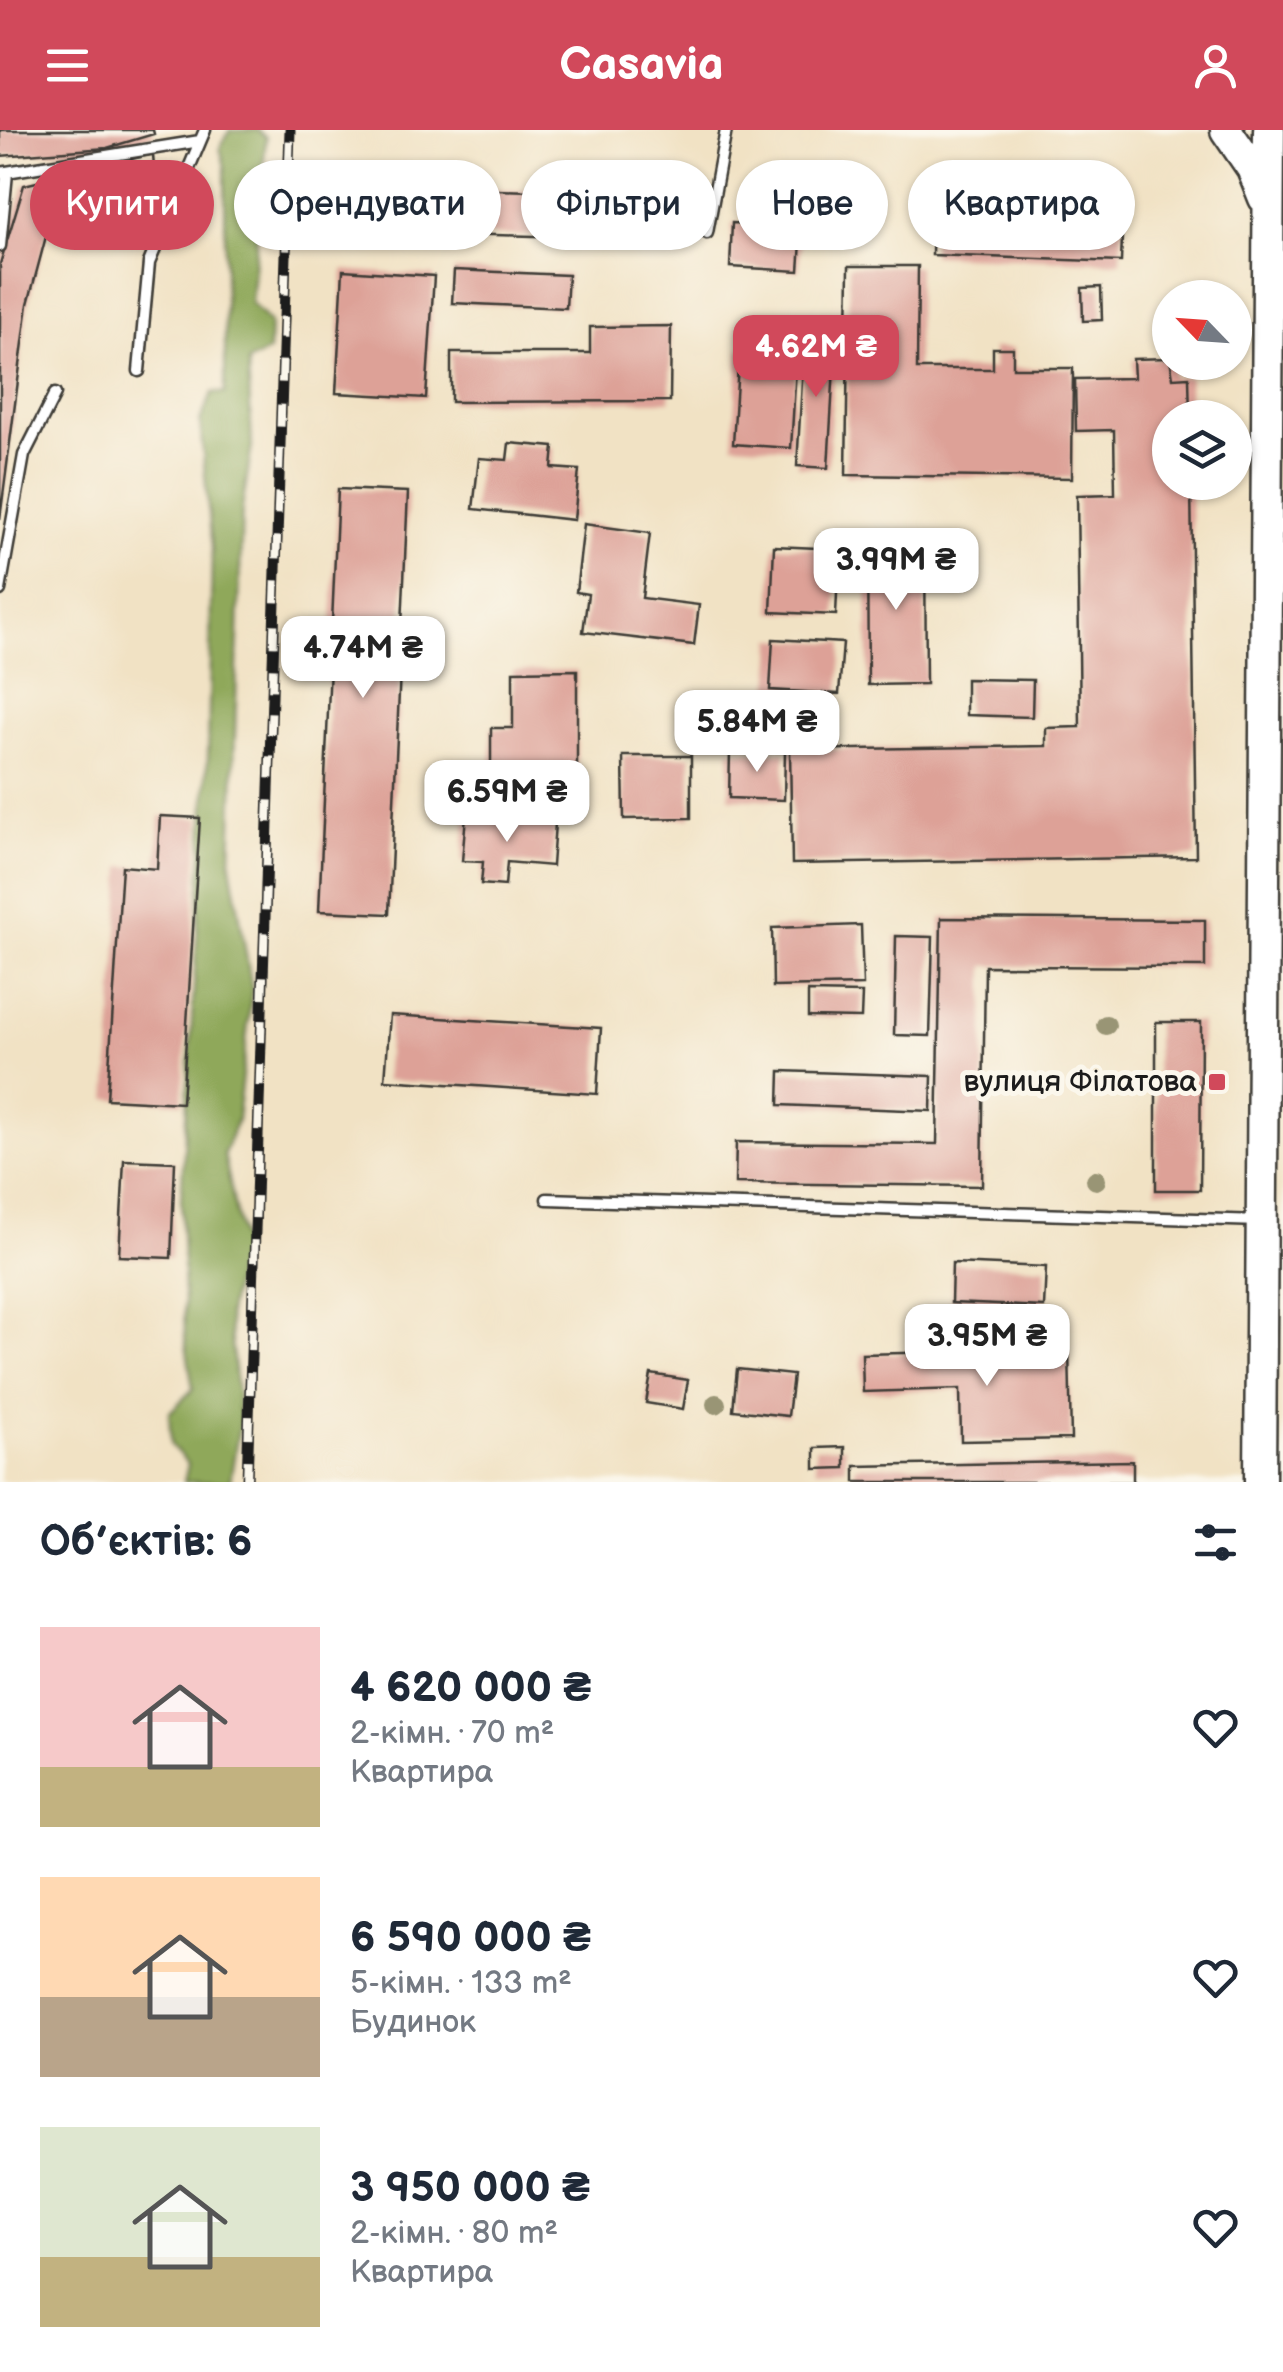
<!DOCTYPE html>
<html lang="uk">
<meta charset="utf-8">
<style>
:root{--surface:#fff;--page:#f2f2f3;--text:#1f2937;--muted:#747a83;--accent:#d1495b}
body{margin:0;font-family:"Balsamiq Sans",sans-serif;background:var(--page);color:var(--text);height:100vh;display:flex;flex-direction:column;font-size:38px;white-space:nowrap}
*{box-sizing:border-box;margin:0}
p{font-size:32px;color:var(--muted)}
.icon{flex:none;width:55px;height:55px;fill:none;stroke:currentColor;stroke-width:2;stroke-linecap:round;stroke-linejoin:round}
.map{position:relative;height:1352px;overflow:hidden}
.panel{display:flex;flex-direction:column;background:var(--surface);flex:1}
.panel>*{flex:none}
.hud{position:absolute;left:30px;top:30px;width:1225px;height:90px;display:flex;gap:20px}
.needle{width:65px;rotate:295deg}
.tools{position:absolute;left:1152px;top:150px;display:grid;gap:20px}
.tools a{display:grid;place-items:center;width:100px;height:100px;border-radius:50%;background:var(--surface);box-shadow:0 2px 8px #0004;font-size:50px}
.price{position:absolute;translate:-50% -85px;padding:0 22px;border-radius:20px;background:#fff;color:#222;font-size:32px;line-height:65px;filter:drop-shadow(0 2px 5px #0008)}
.price::after{content:'';position:absolute;left:50%;top:60px;width:30px;height:22px;margin-left:-15px;background:inherit;clip-path:polygon(0 0,100% 0,50% 100%)}
.price.active{background:var(--accent);color:#fff}
ul{padding:0;list-style:none}
li{display:flex;align-items:center;gap:30px;height:250px;padding:0 40px}
li span{display:grid;place-items:center;flex:none;width:280px;height:200px;border-radius:0px;color:#555}
li>.icon{margin-inline-start:auto}
span .icon{width:120px;height:120px;fill:#fffc;stroke-width:1}
li b{font-size:42px}
h2{display:flex;justify-content:space-between;align-items:center;height:120px;padding:0 40px;font-size:42px}
.tag{padding:0 35px;border-radius:45px;background:var(--surface);box-shadow:0 2px 8px #0004;font-size:35px;line-height:90px}
.tag.active{background:var(--accent);color:#fff}
header{display:flex;justify-content:space-between;align-items:center;height:130px;padding:0 40px;background:var(--accent);color:#fff;font-size:45px;font-weight:600}
.map>svg:first-child{display:block}
.forest{fill:#8fa85a;stroke:#56623b;stroke-width:2.5}
.building{fill:#dda197}
.lines{fill:none;stroke-linecap:round;stroke-linejoin:round}
.lane-casing{stroke:#3c3a35;stroke-width:15}
.secondary-casing{stroke:#3c3a35;stroke-width:35}
.lane{stroke:#fff;stroke-width:10}
.secondary{stroke:#fff;stroke-width:30}
.rail-casing{stroke:#1c1c1c;stroke-width:11}
.rail{stroke:#fbf7ec;stroke-width:8;stroke-dasharray:22;stroke-linecap:butt}
.tree{fill:#999575}
.poi-dot{fill:#d1495b;stroke:#fbf7ec;stroke-width:4}
.labels{text-anchor:middle;dominant-baseline:central;stroke-width:10;stroke-linejoin:round;paint-order:stroke}
.poi-label{font-size:30px;fill:#1c1c1c;stroke:#fbf7ec;text-anchor:end}
</style>
<header><svg class="icon" aria-label="menu" viewBox="0 0 24 24"><path d="M4 6h16M4 12h16M4 18h16"/></svg>Casavia<svg class="icon" aria-label="person" viewBox="0 0 24 24"><circle cx="12" cy="8" r="4"/><path d="M4 21q1-7 8-7t8 7"/></svg></header>
<div class="map">
<svg width="1283" height="1352" viewBox="0 0 1283 1352">
<rect width="100%" height="100%" fill="#fbf7ec"/>
<filter id="ink" filterUnits="userSpaceOnUse"><feTurbulence type="fractalNoise" baseFrequency=".01" numOctaves="2"/><feDisplacementMap in="SourceGraphic" scale="20" xChannelSelector="R" yChannelSelector="G"/><feConvolveMatrix kernelMatrix="1 2 1 2 8 2 1 2 1" color-interpolation-filters="sRGB"/></filter>
<filter id="wash" filterUnits="userSpaceOnUse"><feTurbulence type="fractalNoise" baseFrequency=".0048" numOctaves="4" result="noise"/><feDisplacementMap in="SourceGraphic" scale="40" xChannelSelector="R" yChannelSelector="G"/><feGaussianBlur stdDeviation="2.25" result="paint"/><feColorMatrix in="noise" values="0 0 0 0 0 0 0 0 0 0 0 0 0 0 0 0 0 1.4 0 .05"/><feComposite in="paint" operator="in"/></filter>
<g filter="url(#wash)">
<rect width="100%" height="100%" fill="#f1e2c4"/>
<!-- forest -->
<path class="forest" d="M 257,0 L 266,7 L 251,173 L 270,193 L 269,221 L 248,232 L 252,316 L 242,379 L 231,734 L 252,859 L 237,990 L 224,1024 L 242,1113 L 228,1183 L 240,1290 L 230,1352 L 184,1352 L 188,1334 L 171,1315 L 169,1283 L 193,1259 L 185,1208 L 181,1068 L 208,626 L 212,419 L 200,292 L 212,263 L 225,263 L 225,37 L 220,18 L 229,1 Z"/>
<g id="blocks">
<!-- building -->
<path class="building" d="M 0,0 L 153,0 L 154,4 L 107,18 L 0,26 Z
M 153,24 L 155,53 L 53,80 L 28,174 L 0,389 L 0,134 L 24,55 Z
M 386,57 L 607,63 L 606,108 L 384,102 Z
M 933,76 L 1123,82 L 1121,132 L 932,125 Z
M 732,93 L 802,97 L 799,141 L 730,137 Z
M 849,136 L 918,136 L 917,239 L 993,239 L 993,218 L 1013,218 L 1013,238 L 1073,238 L 1072,348 L 846,345 Z
M 343,140 L 434,146 L 426,268 L 336,263 Z
M 454,140 L 568,145 L 566,178 L 452,173 Z
M 1101,157 L 1102,190 L 1083,191 L 1082,158 Z
M 671,196 L 670,271 L 451,272 L 451,223 L 590,223 L 590,197 Z
M 805,201 L 836,203 L 828,338 L 797,336 Z
M 739,219 L 797,222 L 791,318 L 733,314 Z
M 1170,228 L 1173,248 L 1189,247 L 1190,288 L 1170,288 L 1170,352 L 1191,352 L 1196,727 L 792,734 L 790,620 L 1046,616 L 1046,598 L 1080,597 L 1077,365 L 1115,364 L 1114,300 L 1076,301 L 1075,249 L 1134,248 L 1133,229 Z
M 509,313 L 554,317 L 552,338 L 579,340 L 574,390 L 473,379 L 479,328 L 507,330 Z
M 338,359 L 408,362 L 389,784 L 319,781 Z
M 584,394 L 650,403 L 642,468 L 699,475 L 694,515 L 583,502 L 588,464 L 576,462 Z
M 867,411 L 925,411 L 926,554 L 868,555 Z
M 774,416 L 839,419 L 836,485 L 771,482 Z
M 773,509 L 843,513 L 839,564 L 770,560 Z
M 577,540 L 577,660 L 491,661 L 491,598 L 513,598 L 513,541 Z
M 966,549 L 1033,550 L 1032,587 L 966,585 Z
M 730,621 L 785,622 L 784,670 L 729,668 Z
M 623,626 L 691,626 L 691,688 L 624,689 Z
M 160,686 L 200,688 L 182,973 L 107,969 L 122,736 L 157,739 Z
M 466,686 L 555,693 L 552,736 L 507,732 L 505,756 L 481,754 L 483,732 L 462,731 Z
M 941,788 L 1205,790 L 1205,837 L 985,836 L 982,1056 L 735,1053 L 736,1012 L 937,1014 Z
M 861,795 L 863,855 L 773,857 L 772,798 Z
M 896,806 L 933,807 L 930,906 L 894,905 Z
M 808,862 L 862,863 L 861,888 L 808,887 Z
M 390,885 L 601,898 L 597,964 L 385,950 Z
M 1156,892 L 1201,892 L 1200,1060 L 1156,1060 Z
M 780,941 L 932,946 L 931,981 L 779,975 Z
M 124,1030 L 175,1032 L 171,1128 L 119,1126 Z
M 952,1133 L 1046,1137 L 1044,1177 L 951,1173 Z
M 1069,1219 L 1071,1309 L 961,1311 L 960,1259 L 863,1262 L 862,1224 Z
M 737,1239 L 793,1245 L 788,1286 L 733,1280 Z
M 651,1244 L 688,1250 L 683,1279 L 646,1273 Z
M 845,1317 L 845,1338 L 815,1339 L 815,1318 Z
M 1133,1331 L 1133,1352 L 855,1352 L 855,1336 Z"/>
</g>
</g>
<g filter="url(#ink)">
<use href="#blocks" fill-opacity="0" stroke="#3c3a35" stroke-width="2.5"/>
<g class="lines">
<defs>
<path id="lane" d="M 0,43 L 200,11
M 707,103 L 726,0
M 0,116 L 7,43
M 139,241 L 149,133 L 205,0
M 0,460 L 24,325 L 55,264
M 547,1069 L 1261,1091"/>
<path id="secondary" d="M 1226,0 L 1252,38 L 1264,68
M 1260,1352 L 1269,0"/>
</defs>
<!-- lane casing -->
<use href="#lane" class="lane-casing"/>
<!-- secondary casing -->
<use href="#secondary" class="secondary-casing"/>
<!-- lane -->
<use href="#lane" class="lane"/>
<!-- secondary -->
<use href="#secondary" class="secondary"/>
<defs>
<path id="rail" d="M 247,1352 L 290,0"/>
</defs>
<!-- rail casing -->
<use href="#rail" class="rail-casing"/>
<!-- rail -->
<use href="#rail" class="rail"/>
</g>
<!-- trees -->
<g class="tree">
<circle cx="1106" cy="895" r="10"/>
<circle cx="1096" cy="1050" r="10"/>
<circle cx="716" cy="1274" r="10"/>
</g>
</g>
<!-- markers -->
<rect class="poi-dot" x="1207" y="942" width="20" height="20" rx="5"/>
<g class="labels">
<!-- poi labels -->
<g class="poi-label">
<text x="1197" y="952">вулиця Філатова</text>
</g>
</g>
</svg>
<div class="tools">
<a><svg class="needle" viewBox="-14 -14 28 28"><path d="M0-13l5 13h-10z" fill="#e53935"/><path d="M0 13l5-13h-10z" fill="#747a83"/></svg></a>
<a><svg class="icon" aria-label="layers" viewBox="0 0 24 24"><path d="M12 4l9 5-9 5-9-5zM3 14l9 5 9-5"/></svg></a>
</div>
<b class="price active" style="left:816px;top:270px">4.62M ₴</b>
<b class="price" style="left:896px;top:483px">3.99M ₴</b>
<b class="price" style="left:363px;top:571px">4.74M ₴</b>
<b class="price" style="left:757px;top:645px">5.84M ₴</b>
<b class="price" style="left:507px;top:715px">6.59M ₴</b>
<b class="price" style="left:987px;top:1259px">3.95M ₴</b>
<div class="hud">
<a class="tag active">Купити</a>
<a class="tag">Орендувати</a>
<a class="tag">Фільтри</a>
<a class="tag">Нове</a>
<a class="tag">Квартира</a>
</div>
</div>
<section class="panel">
<h2>Об’єктів: 6<svg class="icon" aria-label="filters" viewBox="0 0 24 24"><path d="M4 7h16M4 17h16"/><circle cx="9" cy="7" r="2"/><circle cx="15" cy="17" r="2"/></svg></h2>
<ul>
<li><span style="background:linear-gradient(#f6c9c9 70%,#c2b280 0)"><svg class="icon" aria-label="home" viewBox="0 0 24 24"><path d="M3 11l9-7 9 7M6 9v11h12V9"/></svg></span><div><b>4 620 000 ₴</b><p>2-кімн. · 70 m²</p><p>Квартира</p></div><svg class="icon" aria-label="heart" viewBox="0 0 24 24"><path d="M12 20l-8-8c-3-5 5-10 8-4 3-6 11-1 8 4z"/></svg></li>
<li><span style="background:linear-gradient(#ffd9b3 60%,#b9a48a 0)"><svg class="icon" aria-label="home" viewBox="0 0 24 24"><path d="M3 11l9-7 9 7M6 9v11h12V9"/></svg></span><div><b>6 590 000 ₴</b><p>5-кімн. · 133 m²</p><p>Будинок</p></div><svg class="icon" aria-label="heart" viewBox="0 0 24 24"><path d="M12 20l-8-8c-3-5 5-10 8-4 3-6 11-1 8 4z"/></svg></li>
<li><span style="background:linear-gradient(#dfe7d0 65%,#c2b280 0)"><svg class="icon" aria-label="home" viewBox="0 0 24 24"><path d="M3 11l9-7 9 7M6 9v11h12V9"/></svg></span><div><b>3 950 000 ₴</b><p>2-кімн. · 80 m²</p><p>Квартира</p></div><svg class="icon" aria-label="heart" viewBox="0 0 24 24"><path d="M12 20l-8-8c-3-5 5-10 8-4 3-6 11-1 8 4z"/></svg></li>
</ul>
</section>
